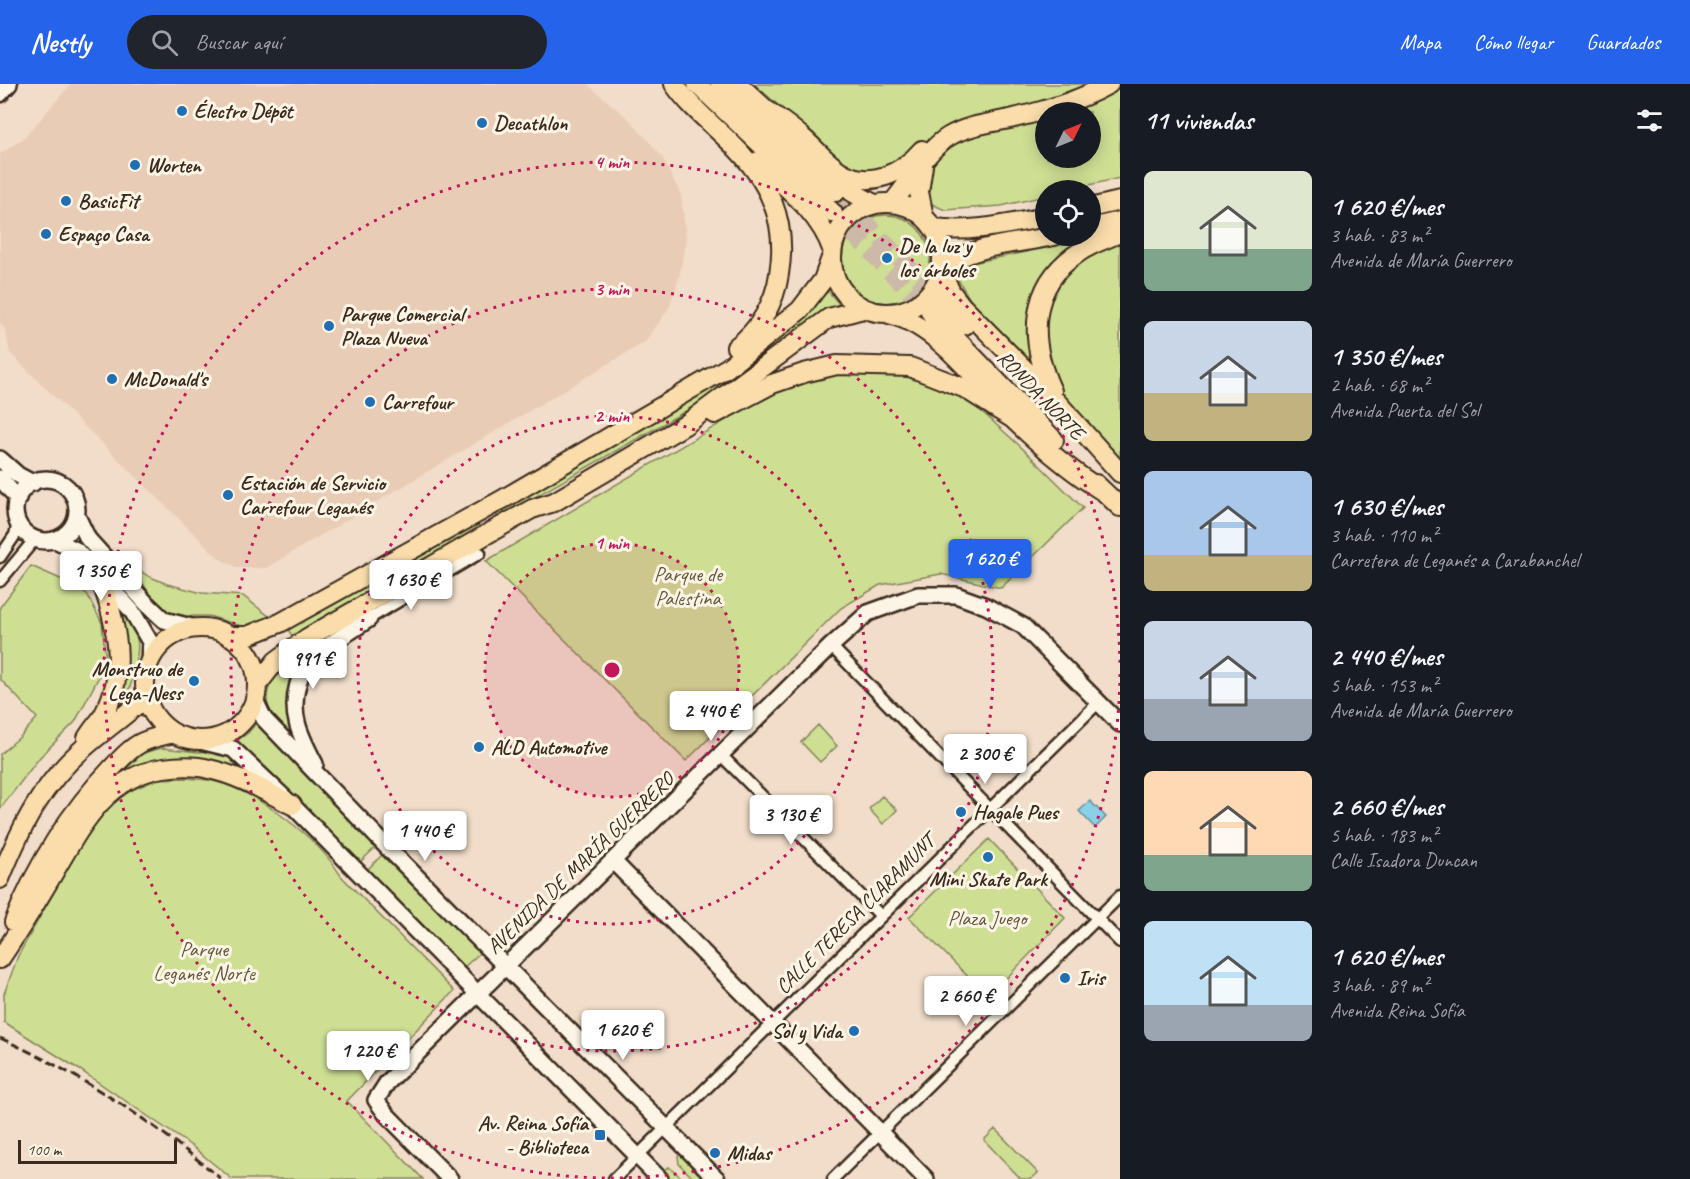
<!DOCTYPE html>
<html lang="es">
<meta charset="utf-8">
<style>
:root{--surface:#171b24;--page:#20242c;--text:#f1f3f6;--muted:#9ea1a6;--accent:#2563eb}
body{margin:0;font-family:Caveat,sans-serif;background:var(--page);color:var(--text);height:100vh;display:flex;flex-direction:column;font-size:22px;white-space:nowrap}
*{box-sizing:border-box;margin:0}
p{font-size:20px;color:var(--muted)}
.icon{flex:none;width:33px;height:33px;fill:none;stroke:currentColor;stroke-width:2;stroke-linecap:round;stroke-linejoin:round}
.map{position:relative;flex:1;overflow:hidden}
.drawer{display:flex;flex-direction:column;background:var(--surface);width:570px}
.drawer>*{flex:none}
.needle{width:39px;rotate:47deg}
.buttons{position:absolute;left:1035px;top:18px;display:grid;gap:12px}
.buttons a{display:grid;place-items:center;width:66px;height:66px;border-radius:50%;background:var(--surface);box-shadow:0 3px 15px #0003;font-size:30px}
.scale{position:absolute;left:18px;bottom:15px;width:159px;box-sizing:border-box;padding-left:6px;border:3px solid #3b2a1e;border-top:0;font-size:16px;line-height:21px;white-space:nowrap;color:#3b2a1e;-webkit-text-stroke:4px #fcf5e5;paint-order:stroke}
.price{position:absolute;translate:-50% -51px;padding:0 14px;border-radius:6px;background:#fff;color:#222;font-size:20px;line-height:39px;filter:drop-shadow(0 2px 3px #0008)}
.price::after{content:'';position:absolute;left:50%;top:36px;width:18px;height:14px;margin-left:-9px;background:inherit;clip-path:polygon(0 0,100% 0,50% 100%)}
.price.on{background:var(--accent);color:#fff}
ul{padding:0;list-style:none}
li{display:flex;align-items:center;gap:18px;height:150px;padding:0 24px}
li span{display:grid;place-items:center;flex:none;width:168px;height:120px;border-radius:9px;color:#555}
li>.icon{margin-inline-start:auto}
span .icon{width:72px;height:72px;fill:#fffc;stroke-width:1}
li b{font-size:26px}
h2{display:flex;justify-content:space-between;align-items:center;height:72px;padding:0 24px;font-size:26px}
header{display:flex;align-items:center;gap:36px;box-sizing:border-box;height:84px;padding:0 30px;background:var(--accent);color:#fff}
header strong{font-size:28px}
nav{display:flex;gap:33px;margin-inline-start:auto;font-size:21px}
.search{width:420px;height:54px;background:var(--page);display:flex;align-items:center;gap:15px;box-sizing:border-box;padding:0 21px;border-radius:33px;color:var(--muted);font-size:22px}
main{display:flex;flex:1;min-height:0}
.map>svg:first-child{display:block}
.built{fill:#e9ccb6}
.green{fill:#cedf94;stroke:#848459;stroke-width:1.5;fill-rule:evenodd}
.water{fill:#88d1e9;stroke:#698e98;stroke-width:1.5}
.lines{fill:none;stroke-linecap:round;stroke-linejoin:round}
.primary-tunnel{stroke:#cdb9a7;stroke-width:18;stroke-dasharray:18 9;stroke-linecap:butt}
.street-casing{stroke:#3b2a1e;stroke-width:15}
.secondary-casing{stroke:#3b2a1e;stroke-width:20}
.primary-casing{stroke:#3b2a1e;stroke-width:22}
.street{stroke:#fcf5e5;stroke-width:10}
.secondary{stroke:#fcf5e5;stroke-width:15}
.primary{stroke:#faddab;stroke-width:18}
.rail{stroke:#3b2a1e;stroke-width:3;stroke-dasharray:9 4.5;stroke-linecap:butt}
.ring{fill:none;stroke:#c2185b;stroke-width:3;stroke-dasharray:3 6}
.poi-dot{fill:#1f6fb2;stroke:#fcf5e5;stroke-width:2}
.labels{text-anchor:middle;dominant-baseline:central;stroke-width:6;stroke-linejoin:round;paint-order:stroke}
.poi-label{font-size:21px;font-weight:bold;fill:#3b2a1e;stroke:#fcf5e5;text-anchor:start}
.street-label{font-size:21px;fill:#3b2a1e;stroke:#fcf5e5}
.park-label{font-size:21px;fill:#60573c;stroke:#fcf5e5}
.centre{fill:#c2185b;stroke:#fcf5e5;stroke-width:3}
.ring-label{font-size:18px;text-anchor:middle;font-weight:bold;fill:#c2185b;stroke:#fcf5e5;stroke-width:6;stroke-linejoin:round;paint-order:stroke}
</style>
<header>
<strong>Nestly</strong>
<div class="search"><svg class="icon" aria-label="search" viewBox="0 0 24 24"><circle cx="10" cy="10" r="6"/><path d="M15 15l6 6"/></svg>Buscar aquí</div>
<nav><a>Mapa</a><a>Cómo llegar</a><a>Guardados</a></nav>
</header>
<main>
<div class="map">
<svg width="1120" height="1095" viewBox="0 0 1120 1095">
<rect width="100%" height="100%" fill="#f1ddc9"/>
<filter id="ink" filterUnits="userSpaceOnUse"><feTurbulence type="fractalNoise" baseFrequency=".0167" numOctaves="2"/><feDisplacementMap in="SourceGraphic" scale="12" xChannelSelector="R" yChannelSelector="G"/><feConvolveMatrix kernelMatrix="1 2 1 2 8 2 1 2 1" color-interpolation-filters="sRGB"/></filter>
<g filter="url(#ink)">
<!-- built -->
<path class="built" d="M 71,0 L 587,0 L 631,37 L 662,73 L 681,111 L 686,154 L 679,194 L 669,224 L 645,258 L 266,484 L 238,484 L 220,475 L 10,269 L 5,245 L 0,239 L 0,70 L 24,54 Z"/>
<!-- green -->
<path class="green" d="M 754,0 L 1120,0 L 1120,94 L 1067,106 L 1046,106 L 1045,112 L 1001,122 L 945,126 L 848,82 ZM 1046,28 L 1090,28 L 1090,74 L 1046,74 Z
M842 175a44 44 0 1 1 88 0a44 44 0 1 1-88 0Z
M 1120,149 L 1120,378 L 971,217 L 957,194 L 967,180 Z
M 828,207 L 839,220 L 823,229 L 691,324 L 498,434 L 495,427 L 792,242 Z
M 858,286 L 948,297 L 1021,363 L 1083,424 L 1001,504 L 941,490 L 880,501 L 841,524 L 686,677 L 486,477 L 784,302 Z
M 476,438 L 480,444 L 292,552 L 288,545 Z
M 129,479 L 148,492 L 167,500 L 202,509 L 243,512 L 270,533 L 253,542 L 244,543 L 209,532 L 180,532 L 170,530 L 149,509 Z
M 31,482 L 74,501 L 87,510 L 102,539 L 106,579 L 75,638 L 40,673 L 0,725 L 0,670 L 21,652 L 37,634 L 0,595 L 0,523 Z
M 116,523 C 124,532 135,542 137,554 C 140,568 132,604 124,616 C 122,620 118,623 114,626 Z
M 294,572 L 301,580 L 294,649 L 292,651 C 285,644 277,637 272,630 C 257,608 279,586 294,572 Z
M 258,637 L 379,760 L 358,780 L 245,665 L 235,658 L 248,649 Z
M 818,641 L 837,662 L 820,678 L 801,658 Z
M 162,664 L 198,668 L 210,667 L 229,671 L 251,691 L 234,687 L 119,692 L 143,669 Z
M 186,694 C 195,695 204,695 213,697 C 257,707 318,754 341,792 L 454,907 L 347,1017 L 423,1095 L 232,1095 L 193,1063 L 80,986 L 4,938 L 4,910 L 18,872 L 91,742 L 120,711 L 158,695 Z
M 882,712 L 897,726 L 883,740 L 869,725 Z
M 989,755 L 1065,834 L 988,913 L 909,833 Z
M 386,767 L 483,866 L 462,885 L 365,788 Z
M 995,1045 L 1038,1089 L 1031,1095 L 1021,1095 L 984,1056 Z
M 681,1068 L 708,1095 L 694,1095 L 679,1080 L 678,1072 Z
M 669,1083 L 683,1095 L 669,1095 L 661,1087 Z"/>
<!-- water -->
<path class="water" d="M 1090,717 L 1106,733 L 1095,744 L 1079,727 Z"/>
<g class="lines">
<!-- primary-tunnel -->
<path class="primary-tunnel" d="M 843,116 L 941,217
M 833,129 L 930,228"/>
<defs>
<path id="street" d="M 0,473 L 15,451 L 18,439
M 0,497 L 35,455
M 365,537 L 480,469
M 831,562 L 1120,858
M 721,671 L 881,832
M 614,1095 L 1098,619
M 833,1095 L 1120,812"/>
<path id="secondary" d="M 0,10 L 9,0
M 0,375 L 18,391 L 33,399
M 0,394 L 18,415
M15 426a31 31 0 1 1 62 0a31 31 0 1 1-62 0Z
M 77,432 L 88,455 L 146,519 L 164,536 L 195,544
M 55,456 L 76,466 L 132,527 L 150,558 L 149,579
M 255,616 L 264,635 L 385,761 L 717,1095
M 196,656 L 233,665 L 292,721 L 660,1095
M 315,680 C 301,653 289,631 298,600 C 300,593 303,584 308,579 C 322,563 351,548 369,535
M 613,777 L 926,1095
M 450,1095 L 386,1030 L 376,1016 L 387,999 L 831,562 L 868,529 L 918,511 L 956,511 L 986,522 L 1023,542 L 1120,640"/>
<path id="primary" d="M 674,0 C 690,23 712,40 731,59 C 769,96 788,137 779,190 C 775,219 759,246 736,263
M 697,0 L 833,129
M 720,0 L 836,108
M 738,0 L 774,33
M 765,25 C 778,34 791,43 802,53 C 815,64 826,78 840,87 C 870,106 902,89 922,66
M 758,77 C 785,103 819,128 832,165
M 923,82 L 919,108 L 924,133
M 830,87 L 852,108 L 874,120
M832 174a55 55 0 1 1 110 0a55 55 0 1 1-110 0Z
M 892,119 C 911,98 924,68 948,53 C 968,41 992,39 1014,34 C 1048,26 1078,17 1109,0
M 1090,124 L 1120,117
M 934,144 C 972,149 1008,140 1046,133
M 1090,144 L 1120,137
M 942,184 C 974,160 1016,160 1054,152
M 941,187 L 951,208 L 961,221 L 1056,317 L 1120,389
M 941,217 L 965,241
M 930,228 L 1054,356
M 889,230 C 939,242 979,300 1014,336 C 1041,362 1072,388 1104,408
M 1052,307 C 1029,258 1028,202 1078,169 C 1090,160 1106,155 1120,149
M 715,330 L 772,300 L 804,289 L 837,281 L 910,283 L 964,304 L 1016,337
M 1096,400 L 1120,423
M145 600a56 56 0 1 1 112 0a56 56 0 1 1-112 0Z
M 229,552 L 247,552 L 280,539 L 505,414 L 727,284 L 800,226 L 823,196 L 831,174
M 257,601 L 276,577 L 307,554 L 489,449 L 532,425 L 554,418 L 685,341 L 829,234 L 863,225
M 87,654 C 91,647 96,641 101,635 C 130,588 116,540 100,492
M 0,795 C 21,743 42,699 86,662 C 106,645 127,630 146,613
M 14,838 C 37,781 69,729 112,684 C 120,676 128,666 139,660 C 149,654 162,652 174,649
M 0,875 C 19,847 36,819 53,790 C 80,744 105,693 163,684 C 178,682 194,681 209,685 C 238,691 265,707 292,721"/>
</defs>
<!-- street casing -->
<use href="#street" class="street-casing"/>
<!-- secondary casing -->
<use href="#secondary" class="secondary-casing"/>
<!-- primary casing -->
<use href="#primary" class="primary-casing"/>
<!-- street -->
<use href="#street" class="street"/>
<!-- secondary -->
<use href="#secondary" class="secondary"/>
<!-- primary -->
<use href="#primary" class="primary"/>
<!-- rail -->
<path class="rail" d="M 0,954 C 80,990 154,1038 221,1095"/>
</g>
</g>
<!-- distance rings -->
<circle cx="612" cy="586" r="127" fill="#c2185b" fill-opacity=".12"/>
<g class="ring">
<circle cx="612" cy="586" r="127"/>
<circle cx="612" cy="586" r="254"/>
<circle cx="612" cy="586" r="381"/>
<path d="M1120 590A508 508 0 1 1 1120 582"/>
</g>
<!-- markers -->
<g class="poi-dot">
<circle cx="182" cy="27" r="6"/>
<circle cx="482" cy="39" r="6"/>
<circle cx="135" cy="81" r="6"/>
<circle cx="66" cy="117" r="6"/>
<circle cx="46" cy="150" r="6"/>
<circle cx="887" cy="174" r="6"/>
<circle cx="329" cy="242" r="6"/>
<circle cx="112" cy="295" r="6"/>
<circle cx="370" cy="318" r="6"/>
<circle cx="228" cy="411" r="6"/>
<circle cx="194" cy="597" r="6"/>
<circle cx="479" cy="663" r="6"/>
<circle cx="961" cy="728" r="6"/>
<circle cx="988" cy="773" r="6"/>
<circle cx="1065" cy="894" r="6"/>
<circle cx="854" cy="947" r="6"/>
<rect x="594" y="1045" width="12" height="12" rx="3"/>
<circle cx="715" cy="1069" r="6"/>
</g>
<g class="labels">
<!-- poi labels -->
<g class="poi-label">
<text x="194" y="27">Électro Dépôt</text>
<text x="494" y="39">Decathlon</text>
<text x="147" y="81">Worten</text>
<text x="78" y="117">BasicFit</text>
<text x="58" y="150">Espaço Casa</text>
<text x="899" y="162">De la luz y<tspan x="899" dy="24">los árboles</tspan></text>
<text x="341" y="230">Parque Comercial<tspan x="341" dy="24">Plaza Nueva</tspan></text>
<text x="124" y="295">McDonald's</text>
<text x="382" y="318">Carrefour</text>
<text x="240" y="399">Estación de Servicio<tspan x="240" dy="24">Carrefour Leganés</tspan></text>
<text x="182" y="585" text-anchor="end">Monstruo de<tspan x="182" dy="24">Lega-Ness</tspan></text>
<text x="491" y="663">ALD Automotive</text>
<text x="973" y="728">Hagale Pues</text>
<text x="988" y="795" text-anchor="middle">Mini Skate Park</text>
<text x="1077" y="894">Iris</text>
<text x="842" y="947" text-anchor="end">Sol y Vida</text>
<text x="588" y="1039" text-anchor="end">Av. Reina Sofía<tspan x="588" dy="24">- Biblioteca</tspan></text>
<text x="727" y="1069">Midas</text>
</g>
<!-- street labels -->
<g class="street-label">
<text transform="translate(1041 311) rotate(46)">RONDA NORTE</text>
<text transform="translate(580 779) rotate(-44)">AVENIDA DE MARÍA GUERRERO</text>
<text transform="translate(855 830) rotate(-45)">CALLE TERESA CLARAMUNT</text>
</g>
<!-- park labels -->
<g class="park-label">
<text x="688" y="490">Parque de<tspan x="688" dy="24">Palestina</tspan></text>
<text x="987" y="834">Plaza Juego</text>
<text x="204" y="865">Parque<tspan x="204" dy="24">Leganés Norte</tspan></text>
</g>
</g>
<circle cx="612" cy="586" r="9" class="centre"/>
<g class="ring-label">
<text x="612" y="84">4 min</text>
<text x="612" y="211">3 min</text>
<text x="612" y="338">2 min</text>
<text x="612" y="465">1 min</text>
</g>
</svg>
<div class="buttons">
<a><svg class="needle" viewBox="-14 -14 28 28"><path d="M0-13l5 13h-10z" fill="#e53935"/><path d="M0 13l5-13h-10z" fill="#9ea1a6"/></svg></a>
<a><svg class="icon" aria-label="locate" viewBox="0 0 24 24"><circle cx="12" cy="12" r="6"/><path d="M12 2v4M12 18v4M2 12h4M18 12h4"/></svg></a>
</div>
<div class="scale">100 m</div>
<b class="price on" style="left:990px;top:506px">1 620 €</b>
<b class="price" style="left:101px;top:518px">1 350 €</b>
<b class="price" style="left:411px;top:527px">1 630 €</b>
<b class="price" style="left:313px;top:606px">991 €</b>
<b class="price" style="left:711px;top:658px">2 440 €</b>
<b class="price" style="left:985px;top:701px">2 300 €</b>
<b class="price" style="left:791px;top:762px">3 130 €</b>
<b class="price" style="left:425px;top:778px">1 440 €</b>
<b class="price" style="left:966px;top:943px">2 660 €</b>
<b class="price" style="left:623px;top:977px">1 620 €</b>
<b class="price" style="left:368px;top:998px">1 220 €</b>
</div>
<section class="drawer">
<h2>11 viviendas<svg class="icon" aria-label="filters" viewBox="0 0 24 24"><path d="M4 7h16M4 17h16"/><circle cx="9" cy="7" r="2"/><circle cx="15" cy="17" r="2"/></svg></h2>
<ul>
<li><span style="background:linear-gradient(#dfe7d0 65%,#7fa58c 0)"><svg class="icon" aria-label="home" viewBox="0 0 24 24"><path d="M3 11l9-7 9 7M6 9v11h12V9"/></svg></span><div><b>1 620 €/mes</b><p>3 hab. · 83 m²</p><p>Avenida de María Guerrero</p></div></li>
<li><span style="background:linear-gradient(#c9d6e8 60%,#c2b280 0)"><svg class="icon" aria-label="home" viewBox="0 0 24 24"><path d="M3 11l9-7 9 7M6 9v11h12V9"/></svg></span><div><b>1 350 €/mes</b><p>2 hab. · 68 m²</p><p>Avenida Puerta del Sol</p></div></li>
<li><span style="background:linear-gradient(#a9c7e8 70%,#c2b280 0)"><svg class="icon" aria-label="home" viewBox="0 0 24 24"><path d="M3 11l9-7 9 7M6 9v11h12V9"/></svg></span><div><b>1 630 €/mes</b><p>3 hab. · 110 m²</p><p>Carretera de Leganés a Carabanchel</p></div></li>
<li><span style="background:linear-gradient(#c9d6e8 65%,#9aa5b1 0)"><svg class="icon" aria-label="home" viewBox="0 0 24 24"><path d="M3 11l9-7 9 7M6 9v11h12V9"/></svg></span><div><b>2 440 €/mes</b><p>5 hab. · 153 m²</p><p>Avenida de María Guerrero</p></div></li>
<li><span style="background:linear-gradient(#ffd9b3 70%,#7fa58c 0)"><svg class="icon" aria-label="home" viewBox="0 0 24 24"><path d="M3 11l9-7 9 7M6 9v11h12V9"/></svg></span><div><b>2 660 €/mes</b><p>5 hab. · 183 m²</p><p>Calle Isadora Duncan</p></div></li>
<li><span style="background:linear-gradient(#bfe0f5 70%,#9aa5b1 0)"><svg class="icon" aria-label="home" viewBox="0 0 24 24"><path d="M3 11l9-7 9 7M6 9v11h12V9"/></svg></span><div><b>1 620 €/mes</b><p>3 hab. · 89 m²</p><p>Avenida Reina Sofía</p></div></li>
</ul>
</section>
</main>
